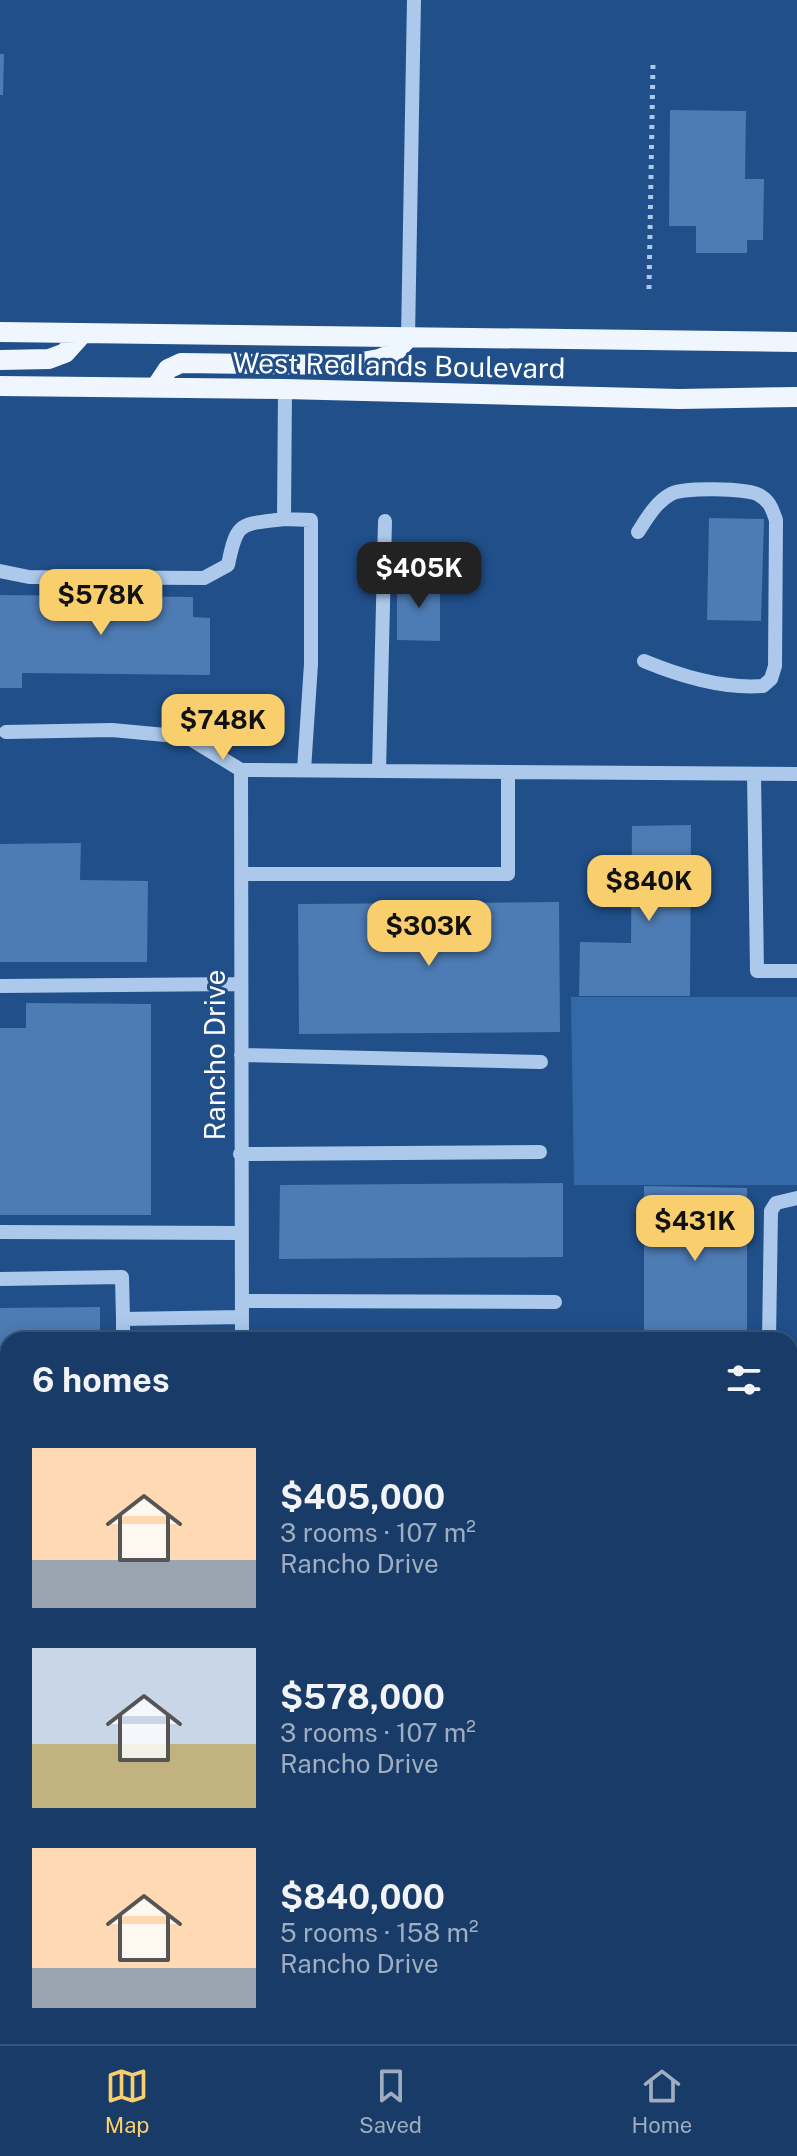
<!DOCTYPE html>
<meta charset="utf-8">
<style>
:root{--surface:#183b68;--page:#21426e;--text:#f1f3f6;--muted:#9fadc0;--line:#36557c;--accent:#f8cf6c}
body{margin:0;font-family:"Public Sans",sans-serif;background:var(--page);color:var(--text);height:100vh;display:flex;flex-direction:column;font-size:30px;white-space:nowrap}
*{box-sizing:border-box;margin:0}
p{font-size:26px;color:var(--muted)}
.icon{flex:none;width:44px;height:44px;fill:none;stroke:currentColor;stroke-width:2;stroke-linecap:round;stroke-linejoin:round}
.map{position:relative;flex:1;overflow:hidden}
.drawer{position:absolute;left:0px;top:1332px;width:798px;height:712px;display:flex;flex-direction:column;background:var(--surface);border-radius:24px 24px 0 0;box-shadow:0 4px 20px #0003,0 0 0 2px var(--line)}
.drawer>*{flex:none}
.price{position:absolute;translate:-50% -68px;padding:0 18px;border-radius:16px;background:var(--accent);color:#111;font-size:26px;line-height:52px;filter:drop-shadow(0 2px 4px #0008)}
.price::after{content:'';position:absolute;left:50%;top:48px;width:24px;height:18px;margin-left:-12px;background:inherit;clip-path:polygon(0 0,100% 0,50% 100%)}
.price.active{background:#222;color:#fff}
ul{padding:0;list-style:none}
li{display:flex;align-items:center;gap:24px;height:200px;padding:0 32px}
li span{display:grid;place-items:center;flex:none;width:224px;height:160px;border-radius:0px;color:#555}
li>.icon{margin-inline-start:auto}
span .icon{width:96px;height:96px;fill:#fffc;stroke-width:1}
li b{font-size:34px}
h2{display:flex;justify-content:space-between;align-items:center;height:96px;padding:0 32px;font-size:34px}
.dock{display:flex;justify-content:space-around;align-items:center;height:112px;border-top:2px solid var(--line);background:var(--surface);font-size:22px;color:var(--muted)}
.dock a{display:grid;justify-items:center;gap:4px}
.dock .active{color:var(--accent)}
.map>svg:first-child{display:block}
.green{fill:#3469a7}
.building{fill:#4d7bb3}
.lines{fill:none;stroke-linecap:round;stroke-linejoin:round}
.path{stroke:#acc9eb;stroke-width:5;stroke-dasharray:4 6;stroke-linecap:butt}
.minor{stroke:#acc9eb;stroke-width:14}
.major{stroke:#f0f6fe;stroke-width:20}
.labels{text-anchor:middle;dominant-baseline:central;stroke-width:6;stroke-linejoin:round;paint-order:stroke}
.street-label{font-size:28px;fill:#fff;stroke:#204f8a}
</style>
<div class="map">
<svg width="797" height="2044" viewBox="0 0 797 2044">
<rect width="100%" height="100%" fill="#204f8a"/>
<!-- green -->
<path class="green" d="M 571,997 L 797,997 L 797,1185 L 574,1185 Z"/>
<!-- building -->
<path class="building" d="M 0,54 L 4,54 L 3,95 L 0,95 Z
M 670,110 L 746,111 L 745,179 L 764,179 L 763,240 L 747,240 L 747,253 L 696,253 L 696,226 L 669,226 Z
M 709,518 L 764,519 L 761,621 L 707,620 Z
M 397,580 L 440,580 L 440,641 L 397,640 Z
M 0,595 L 193,597 L 193,617 L 210,618 L 210,675 L 22,673 L 22,688 L 0,688 Z
M 691,825 L 690,996 L 579,996 L 580,942 L 631,943 L 632,826 Z
M 81,843 L 80,880 L 148,881 L 147,962 L 0,962 L 0,844 Z
M 559,902 L 560,1032 L 299,1034 L 298,904 Z
M 26,1003 L 151,1004 L 151,1215 L 0,1215 L 0,1028 L 26,1028 Z
M 563,1183 L 563,1257 L 279,1259 L 280,1185 Z
M 644,1186 L 747,1188 L 747,1340 L 644,1340 Z
M 100,1307 L 100,1340 L 8,1340 L 8,1811 L 0,1811 L 0,1308 Z
M 560,1330 L 560,1340 L 279,1340 L 279,1331 Z
M 790,1562 L 797,1562 L 797,1616 L 790,1616 Z
M 790,1870 L 797,1870 L 797,1929 L 790,1929 Z
M 0,1906 L 8,1906 L 8,2036 L 103,2036 L 103,2044 L 0,2044 Z
M 291,2036 L 333,2036 L 333,2044 L 291,2044 Z"/>
<g class="lines">
<!-- path -->
<path class="path" d="M 649,289 L 653,64"/>
<!-- minor -->
<path class="minor" d="M 408,338 L 414,0
M 284,519 L 311,520 L 311,664 L 304,770
M 638,532 C 647,518 656,502 671,494 C 682,487 747,488 759,495 C 770,501 772,509 776,520 L 775,666 L 771,679 L 763,686 C 724,689 680,676 644,661
M 0,571 L 29,577 L 204,578 L 228,565 C 237,520 240,525 284,519 L 285,389
M 6,732 L 112,730 L 187,737 L 241,770
M 379,771 L 385,521
M 754,774 L 757,971 L 797,971
M 241,874 L 508,874 L 508,772
M 0,986 L 241,984
M 241,1055 L 541,1062
M 240,1154 L 540,1152
M 0,1232 L 240,1233
M 0,1279 L 122,1277 L 123,1319
M 242,1301 L 555,1302
M 123,1340 L 123,1319 L 242,1317
M 242,1340 L 241,770 L 797,774
M 769,1340 L 771,1211 L 776,1203 L 797,1198
M 790,1381 L 797,1381
M 790,1669 L 797,1669
M 790,1813 L 797,1813
M 0,1831 L 8,1831
M 0,1876 L 8,1876
M 790,1989 L 797,1989
M 130,2036 L 130,2044
M 481,2036 L 481,2044
M 632,2036 L 632,2044
M 239,2044 L 239,2036"/>
<!-- major -->
<path class="major" d="M 0,332 L 797,342
M 0,360 L 49,359 L 65,353 L 83,333
M 0,386 L 285,389 L 679,399 L 797,397
M 156,387 L 168,369 L 181,363 L 345,365 L 379,359 L 394,353 L 408,338"/>
</g>
<g class="labels">
<!-- street labels -->
<g class="street-label">
<text transform="translate(399 365) rotate(1)">West Redlands Boulevard</text>
<text transform="translate(214 1055) rotate(-90)">Rancho Drive</text>
</g>
</g>
</svg>
<b class="price active" style="left:419px;top:610px">$405K</b>
<b class="price" style="left:101px;top:637px">$578K</b>
<b class="price" style="left:223px;top:762px">$748K</b>
<b class="price" style="left:649px;top:923px">$840K</b>
<b class="price" style="left:429px;top:968px">$303K</b>
<b class="price" style="left:695px;top:1263px">$431K</b>
<section class="drawer">
<h2>6 homes<svg class="icon" aria-label="filters" viewBox="0 0 24 24"><path d="M4 7h16M4 17h16"/><circle cx="9" cy="7" r="2"/><circle cx="15" cy="17" r="2"/></svg></h2>
<ul>
<li><span style="background:linear-gradient(#ffd9b3 70%,#9aa5b1 0)"><svg class="icon" aria-label="home" viewBox="0 0 24 24"><path d="M3 11l9-7 9 7M6 9v11h12V9"/></svg></span><div><b>$405,000</b><p>3 rooms · 107 m²</p><p>Rancho Drive</p></div></li>
<li><span style="background:linear-gradient(#c9d6e8 60%,#c2b280 0)"><svg class="icon" aria-label="home" viewBox="0 0 24 24"><path d="M3 11l9-7 9 7M6 9v11h12V9"/></svg></span><div><b>$578,000</b><p>3 rooms · 107 m²</p><p>Rancho Drive</p></div></li>
<li><span style="background:linear-gradient(#ffd9b3 75%,#9aa5b1 0)"><svg class="icon" aria-label="home" viewBox="0 0 24 24"><path d="M3 11l9-7 9 7M6 9v11h12V9"/></svg></span><div><b>$840,000</b><p>5 rooms · 158 m²</p><p>Rancho Drive</p></div></li>
</ul>
</section>
</div>
<nav class="dock">
<a class="active"><svg class="icon" aria-label="map" viewBox="0 0 24 24"><path d="M3 6l6-2 6 2 6-2v14l-6 2-6-2-6 2zM9 4v14M15 6v14"/></svg>Map</a>
<a><svg class="icon" aria-label="saved" viewBox="0 0 24 24"><path d="M7 4h10v16l-5-4-5 4z"/></svg>Saved</a>
<a><svg class="icon" aria-label="home" viewBox="0 0 24 24"><path d="M3 11l9-7 9 7M6 9v11h12V9"/></svg>Home</a>
</nav>
